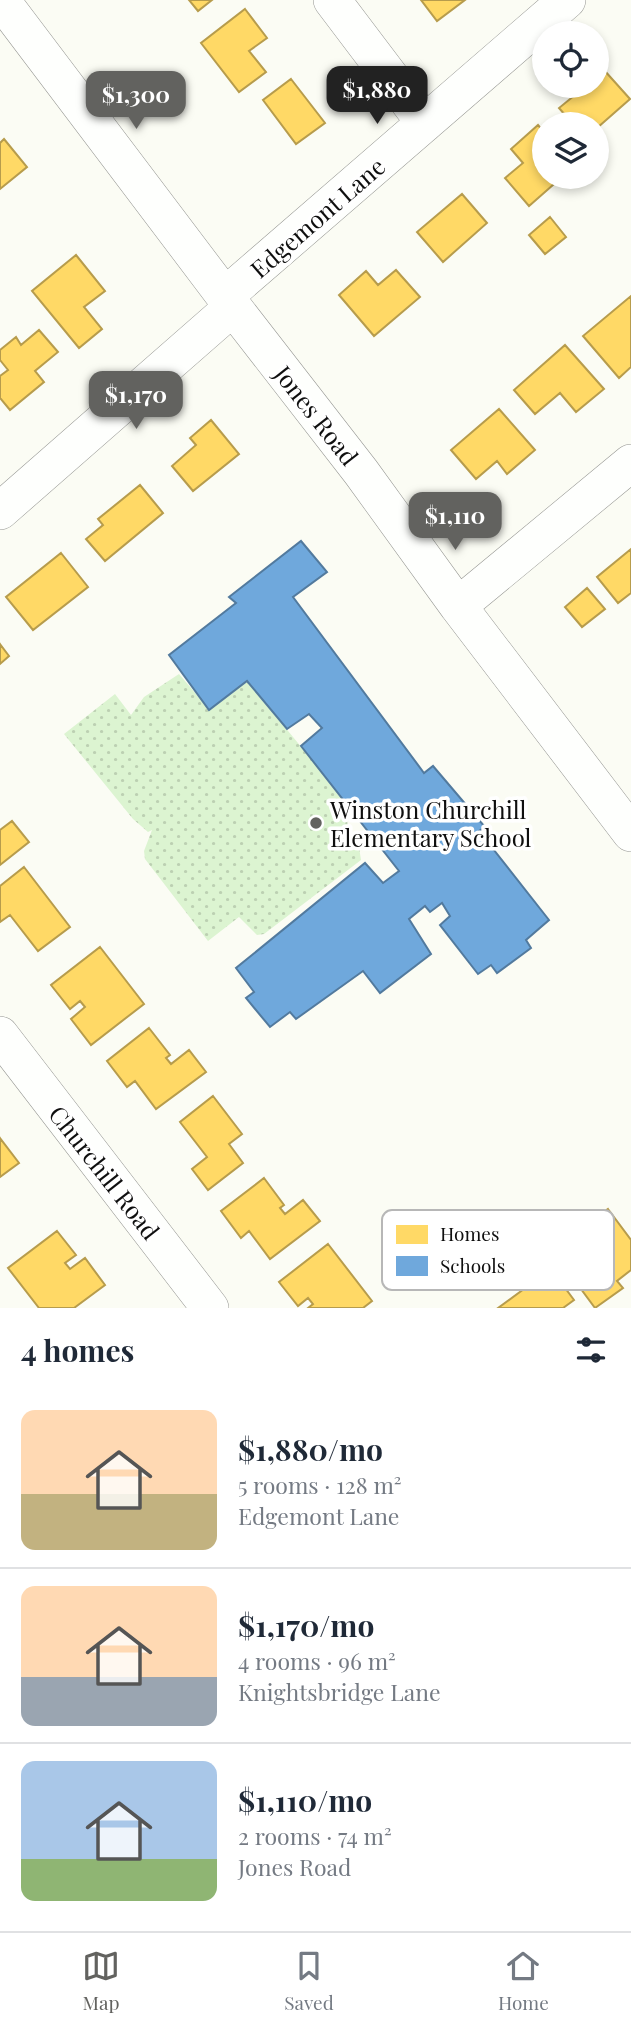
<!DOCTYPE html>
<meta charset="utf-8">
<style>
:root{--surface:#fff;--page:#f2f2f3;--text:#1f2937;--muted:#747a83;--line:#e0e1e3;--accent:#62625f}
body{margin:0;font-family:"Playfair Display",serif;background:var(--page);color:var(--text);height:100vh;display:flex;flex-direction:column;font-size:26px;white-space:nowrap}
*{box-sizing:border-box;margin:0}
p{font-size:23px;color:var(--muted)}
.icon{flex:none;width:38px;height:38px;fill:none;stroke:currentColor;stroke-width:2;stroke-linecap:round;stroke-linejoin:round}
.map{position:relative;height:1308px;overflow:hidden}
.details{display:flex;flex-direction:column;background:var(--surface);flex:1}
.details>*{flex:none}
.fabs{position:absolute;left:532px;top:21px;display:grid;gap:14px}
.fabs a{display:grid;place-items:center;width:77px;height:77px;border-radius:50%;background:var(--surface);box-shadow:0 4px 10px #0003;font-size:35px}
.price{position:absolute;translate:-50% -60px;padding:0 16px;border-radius:14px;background:var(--accent);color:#fff;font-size:23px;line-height:46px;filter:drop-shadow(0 2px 4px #0008)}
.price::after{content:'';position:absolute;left:50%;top:42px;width:21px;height:16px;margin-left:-10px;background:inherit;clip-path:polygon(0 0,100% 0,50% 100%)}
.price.on{background:#222;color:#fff}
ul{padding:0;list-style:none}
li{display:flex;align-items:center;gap:21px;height:175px;padding:0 21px}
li+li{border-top:2px solid var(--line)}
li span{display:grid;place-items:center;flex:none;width:196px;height:140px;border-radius:14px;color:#555}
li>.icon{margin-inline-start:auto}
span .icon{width:84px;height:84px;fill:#fffc;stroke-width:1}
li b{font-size:30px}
h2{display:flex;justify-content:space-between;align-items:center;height:84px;padding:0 21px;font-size:30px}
.tabs{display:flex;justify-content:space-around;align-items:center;height:98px;border-top:2px solid var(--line);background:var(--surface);font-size:19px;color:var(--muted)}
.tabs a{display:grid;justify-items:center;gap:4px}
.tabs .on{color:var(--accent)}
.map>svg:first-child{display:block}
.park{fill:url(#park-dots)}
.homes{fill:#ffd966;stroke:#b79c4c;stroke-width:2}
.schools{fill:#6fa8dc;stroke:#527a9e;stroke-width:2}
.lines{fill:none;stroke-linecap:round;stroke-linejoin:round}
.minor-casing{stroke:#959692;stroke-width:38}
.minor{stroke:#fefffd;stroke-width:37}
.poi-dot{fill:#62625f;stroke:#fff;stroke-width:2.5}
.labels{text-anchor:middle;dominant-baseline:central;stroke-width:7;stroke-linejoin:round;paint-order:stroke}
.street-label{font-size:24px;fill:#0f0f0f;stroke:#fff}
.poi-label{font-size:24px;fill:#0f0f0f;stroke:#fff;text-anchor:start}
.key{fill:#fff;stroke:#b7b7b7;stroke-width:2}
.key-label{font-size:19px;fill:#0f0f0f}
</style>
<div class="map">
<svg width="631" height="1308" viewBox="0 0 631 1308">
<defs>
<pattern id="park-dots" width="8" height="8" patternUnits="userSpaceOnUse" patternTransform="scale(1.75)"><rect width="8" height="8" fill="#dcf4d1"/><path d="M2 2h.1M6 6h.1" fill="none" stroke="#bcd0b2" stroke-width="1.8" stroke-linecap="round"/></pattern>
</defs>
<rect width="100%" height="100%" fill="#fbfcf4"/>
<!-- park -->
<path class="park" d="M 179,674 L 209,709 L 247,681 L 344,799 L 349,834 L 359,847 L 361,860 L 264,934 L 257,935 L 239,917 L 208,941 L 145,859 L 144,851 L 152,830 L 148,832 L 133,819 L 64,734 L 115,694 L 131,715 L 144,697 Z"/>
<!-- homes -->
<path class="homes" d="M 189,0 L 212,0 L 198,11 Z
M 421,0 L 465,0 L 437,21 Z
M 245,9 L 267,38 L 249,51 L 266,72 L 239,92 L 201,43 Z
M 604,70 L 630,99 L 597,128 L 597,124 L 573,124 L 559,108 L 586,86 L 597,86 L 597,77 Z
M 291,79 L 325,123 L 296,144 L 263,100 Z
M 538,125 L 544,132 L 544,177 L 562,177 L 529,206 L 505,178 L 523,163 L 511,149 Z
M 4,139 L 27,167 L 0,189 L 0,143 Z
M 462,194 L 487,223 L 443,262 L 417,232 Z
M 550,217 L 566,237 L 545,254 L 529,235 Z
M 76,255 L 105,291 L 84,307 L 102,329 L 79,348 L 32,291 Z
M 396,270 L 420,297 L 374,336 L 339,295 L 366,271 L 378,285 Z
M 631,296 L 631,367 L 619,378 L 583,336 Z
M 39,330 L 58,352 L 35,371 L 44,382 L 10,410 L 0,398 L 0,376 L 8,370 L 0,360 L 0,350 L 16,337 L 21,345 Z
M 565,345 L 604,389 L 576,412 L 560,393 L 535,414 L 514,390 Z
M 499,409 L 535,450 L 507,474 L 497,461 L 476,479 L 451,450 Z
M 211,420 L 239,454 L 193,491 L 172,466 L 196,445 L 190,438 Z
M 140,485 L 163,513 L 105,561 L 86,539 L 103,525 L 98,519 Z
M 631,549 L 631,593 L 618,603 L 597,577 Z
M 61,553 L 88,587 L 33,630 L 6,597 Z
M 587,588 L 605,609 L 582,627 L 565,607 Z
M 0,644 L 9,656 L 0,664 Z
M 12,821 L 29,842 L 0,865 L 0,830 Z
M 24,867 L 70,927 L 38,951 L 10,915 L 0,922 L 0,886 Z
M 100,947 L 144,1004 L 91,1045 L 71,1019 L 85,1007 L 80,1001 L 70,1009 L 51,985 Z
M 149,1028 L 170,1055 L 166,1058 L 171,1064 L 189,1050 L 206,1072 L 156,1109 L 135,1081 L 127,1087 L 107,1061 Z
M 213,1096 L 242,1134 L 229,1144 L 243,1163 L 208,1190 L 192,1169 L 207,1157 L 180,1122 Z
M 0,1138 L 19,1163 L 0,1177 Z
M 264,1178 L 284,1205 L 280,1208 L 285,1214 L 303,1200 L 320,1221 L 270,1259 L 249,1231 L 241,1238 L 221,1211 Z
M 608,1209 L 631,1240 L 631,1270 L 617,1281 L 623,1288 L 595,1308 L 564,1266 L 597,1241 L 585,1226 Z
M 57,1231 L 76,1255 L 65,1263 L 70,1269 L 85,1258 L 105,1285 L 74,1308 L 39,1308 L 8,1268 Z
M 328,1244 L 372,1301 L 363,1308 L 308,1308 L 313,1304 L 308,1298 L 298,1306 L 279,1282 Z
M 551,1269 L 574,1300 L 563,1308 L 498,1308 Z"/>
<!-- schools -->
<path class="schools" d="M 301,541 L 327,572 L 293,597 L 424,773 L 433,766 L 485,827 L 479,831 L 549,920 L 526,940 L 531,948 L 497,973 L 491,965 L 478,974 L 440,925 L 450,916 L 442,903 L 430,912 L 425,906 L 409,919 L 431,954 L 380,993 L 363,971 L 296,1019 L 290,1012 L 270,1027 L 246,998 L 254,992 L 236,968 L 365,863 L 383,883 L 399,871 L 301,746 L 322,728 L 309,714 L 287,729 L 247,681 L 209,710 L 169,655 L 236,603 L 229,597 Z"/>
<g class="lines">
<defs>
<path id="minor" d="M 1,0 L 233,307 L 361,472 L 458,606 L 631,833
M 332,0 L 425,123
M 225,296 L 567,0
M 0,511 L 233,307
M 458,606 L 631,463
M 0,1035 L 210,1308"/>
</defs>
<!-- minor casing -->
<use href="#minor" class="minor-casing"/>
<!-- minor -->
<use href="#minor" class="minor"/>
</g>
<!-- markers -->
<circle class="poi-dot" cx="316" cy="823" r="7"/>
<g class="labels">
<!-- street labels -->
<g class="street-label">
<text transform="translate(317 217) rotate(-41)">Edgemont Lane</text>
<text transform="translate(317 415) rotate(52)">Jones Road</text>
<text transform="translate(105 1172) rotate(52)">Churchill Road</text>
</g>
<!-- poi labels -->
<g class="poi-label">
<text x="330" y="809">Winston Churchill<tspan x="330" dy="28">Elementary School</tspan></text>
</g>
</g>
<!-- legend -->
<rect x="382" y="1210" width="232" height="80" rx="10" class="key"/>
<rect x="396" y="1225" width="32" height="19" fill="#ffd966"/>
<rect x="396" y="1256" width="32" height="20" fill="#6fa8dc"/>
<g class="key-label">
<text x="440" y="1241">Homes</text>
<text x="440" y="1273">Schools</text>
</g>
</svg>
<div class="fabs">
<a><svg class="icon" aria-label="locate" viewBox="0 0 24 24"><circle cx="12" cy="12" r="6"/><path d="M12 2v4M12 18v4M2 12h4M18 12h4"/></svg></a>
<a><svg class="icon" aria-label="layers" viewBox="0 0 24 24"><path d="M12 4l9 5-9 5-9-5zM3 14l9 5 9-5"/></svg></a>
</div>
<b class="price on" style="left:377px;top:126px">$1,880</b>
<b class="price" style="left:136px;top:131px">$1,300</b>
<b class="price" style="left:136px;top:431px">$1,170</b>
<b class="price" style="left:455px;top:552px">$1,110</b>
</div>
<section class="details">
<h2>4 homes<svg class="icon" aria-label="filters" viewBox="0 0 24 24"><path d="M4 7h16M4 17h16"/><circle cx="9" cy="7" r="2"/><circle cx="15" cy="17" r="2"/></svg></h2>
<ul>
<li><span style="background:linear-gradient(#ffd9b3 60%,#c2b280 0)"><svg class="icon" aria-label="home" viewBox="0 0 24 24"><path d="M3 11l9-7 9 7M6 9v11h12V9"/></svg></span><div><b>$1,880/mo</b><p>5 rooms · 128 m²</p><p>Edgemont Lane</p></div></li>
<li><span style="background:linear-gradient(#ffd9b3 65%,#9aa5b1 0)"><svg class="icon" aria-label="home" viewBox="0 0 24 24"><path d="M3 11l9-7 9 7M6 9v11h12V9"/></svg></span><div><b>$1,170/mo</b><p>4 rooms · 96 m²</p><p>Knightsbridge Lane</p></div></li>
<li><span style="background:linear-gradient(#a9c7e8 70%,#8fb573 0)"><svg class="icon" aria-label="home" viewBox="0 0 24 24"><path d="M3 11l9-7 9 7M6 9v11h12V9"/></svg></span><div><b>$1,110/mo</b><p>2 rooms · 74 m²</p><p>Jones Road</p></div></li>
</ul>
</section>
<nav class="tabs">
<a class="on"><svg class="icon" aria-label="map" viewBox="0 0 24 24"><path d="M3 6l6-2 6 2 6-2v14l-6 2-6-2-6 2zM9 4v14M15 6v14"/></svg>Map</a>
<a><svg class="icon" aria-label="saved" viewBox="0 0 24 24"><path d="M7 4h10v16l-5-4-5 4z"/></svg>Saved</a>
<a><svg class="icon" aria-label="home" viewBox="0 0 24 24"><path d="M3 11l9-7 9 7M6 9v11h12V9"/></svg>Home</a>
</nav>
